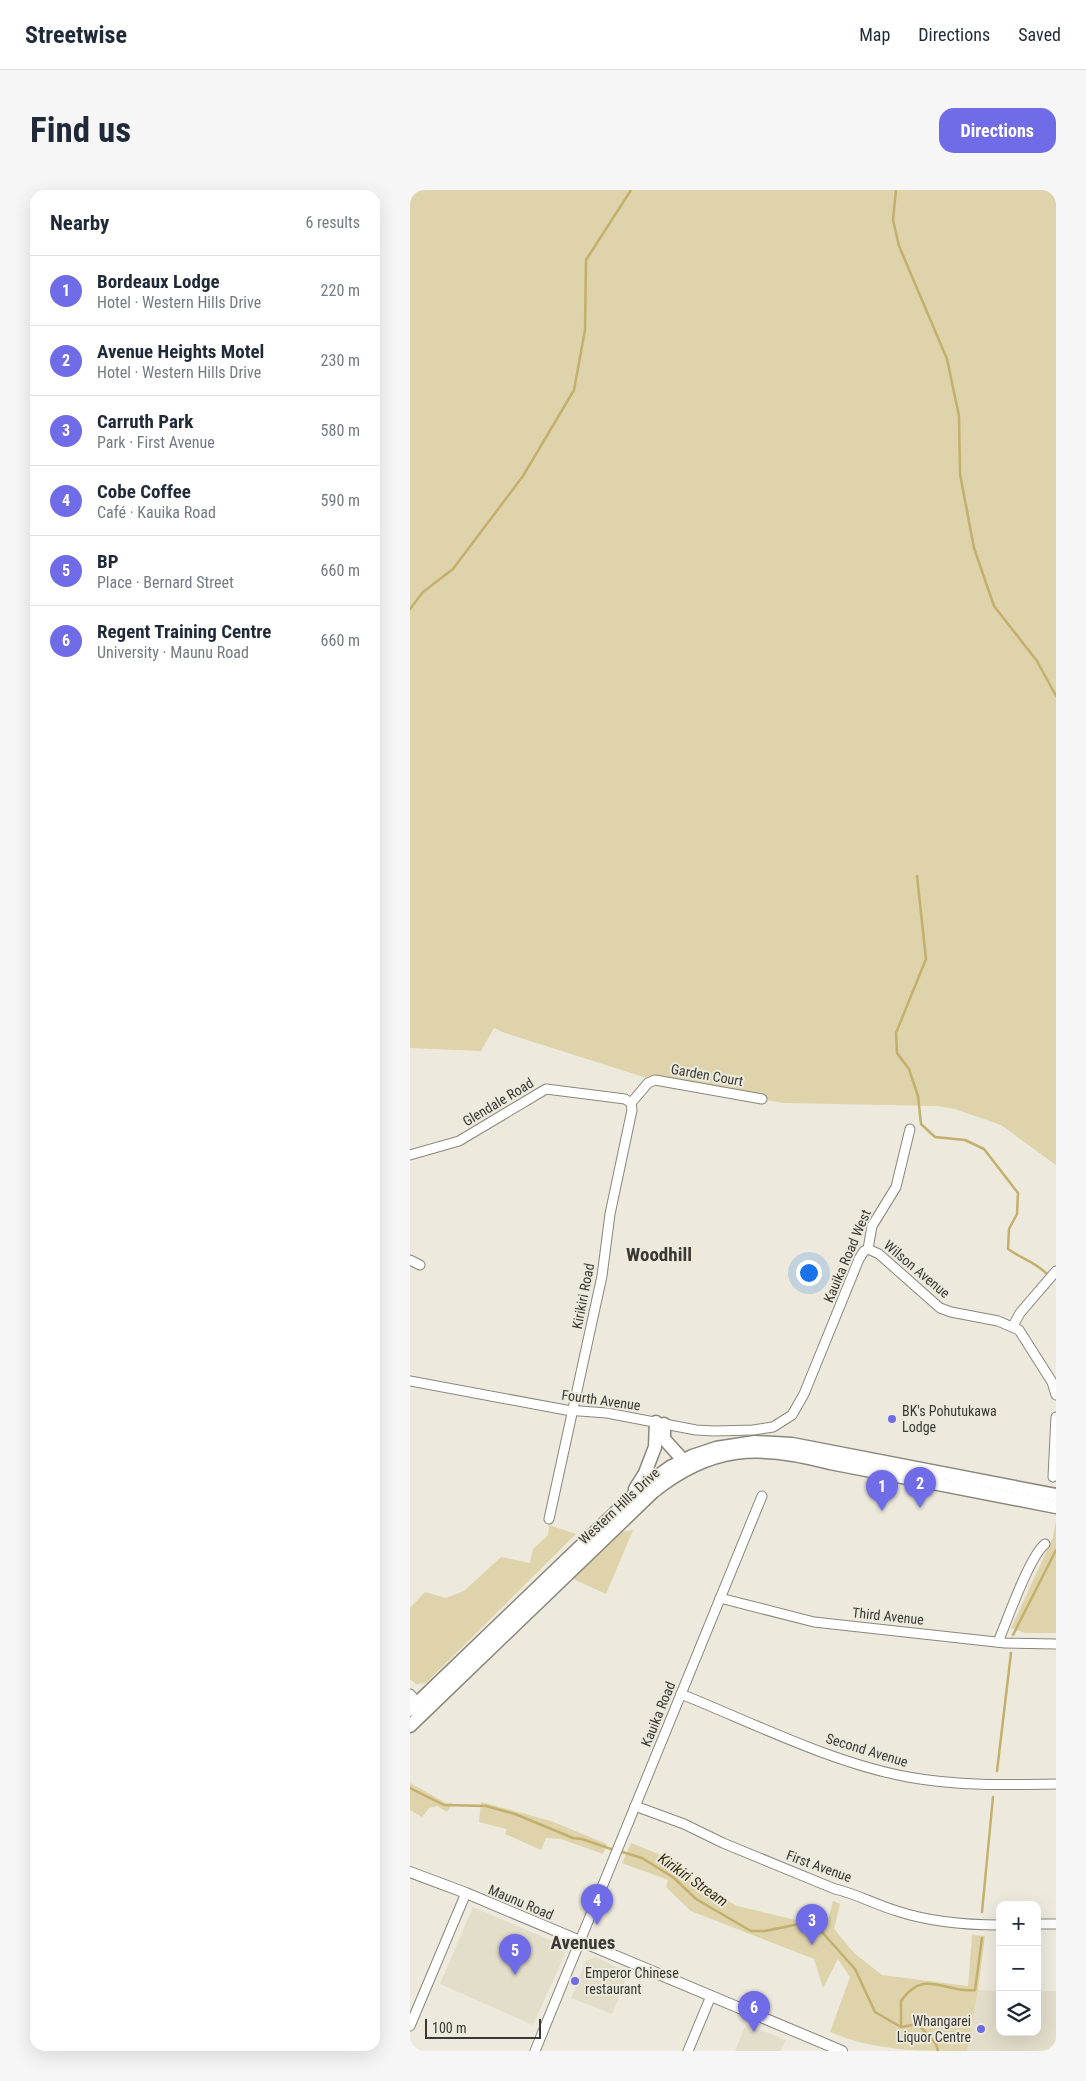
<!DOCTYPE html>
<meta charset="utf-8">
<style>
:root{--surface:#fff;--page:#f6f6f7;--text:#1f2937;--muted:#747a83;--line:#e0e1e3;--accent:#706ce7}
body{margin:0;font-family:"Roboto Condensed",sans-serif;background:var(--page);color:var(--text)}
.controls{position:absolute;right:15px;bottom:15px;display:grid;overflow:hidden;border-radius:10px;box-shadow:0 5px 20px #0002}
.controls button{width:45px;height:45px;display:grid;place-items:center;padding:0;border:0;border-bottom:1px solid var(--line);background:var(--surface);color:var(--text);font:25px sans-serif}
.scale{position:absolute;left:15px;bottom:12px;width:116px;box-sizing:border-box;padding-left:5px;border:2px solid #393833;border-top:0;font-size:14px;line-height:18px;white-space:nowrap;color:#393833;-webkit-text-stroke:4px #edeadd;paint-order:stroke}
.you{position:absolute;left:398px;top:1082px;width:18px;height:18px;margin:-12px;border:4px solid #fff;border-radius:50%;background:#1a73e8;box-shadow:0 0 0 8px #1a73e833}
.badge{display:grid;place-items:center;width:32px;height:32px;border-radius:50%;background:var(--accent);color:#fff;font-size:16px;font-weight:700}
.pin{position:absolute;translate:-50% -41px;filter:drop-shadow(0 1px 2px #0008)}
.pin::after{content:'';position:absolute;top:26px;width:18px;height:15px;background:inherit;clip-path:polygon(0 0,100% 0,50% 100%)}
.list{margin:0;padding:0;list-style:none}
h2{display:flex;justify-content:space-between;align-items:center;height:65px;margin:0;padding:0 20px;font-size:21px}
h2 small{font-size:16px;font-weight:400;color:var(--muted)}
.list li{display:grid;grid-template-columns:32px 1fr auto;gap:15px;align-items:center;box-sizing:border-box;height:70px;padding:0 20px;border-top:1px solid var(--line)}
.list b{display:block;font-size:19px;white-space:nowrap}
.list p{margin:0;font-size:16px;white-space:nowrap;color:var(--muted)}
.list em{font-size:16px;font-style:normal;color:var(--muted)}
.icon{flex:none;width:28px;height:28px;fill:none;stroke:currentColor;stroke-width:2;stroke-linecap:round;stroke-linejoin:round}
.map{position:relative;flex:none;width:646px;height:1861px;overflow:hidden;border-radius:15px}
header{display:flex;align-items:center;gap:30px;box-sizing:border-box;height:70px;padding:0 25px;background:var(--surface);border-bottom:1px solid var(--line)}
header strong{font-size:24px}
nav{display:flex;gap:28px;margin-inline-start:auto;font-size:18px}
.intro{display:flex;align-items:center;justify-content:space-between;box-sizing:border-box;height:120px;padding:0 30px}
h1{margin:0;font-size:35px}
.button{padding:12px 22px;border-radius:15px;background:var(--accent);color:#fff;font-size:18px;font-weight:700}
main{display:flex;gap:30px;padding:0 30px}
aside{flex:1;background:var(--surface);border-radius:15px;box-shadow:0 5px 20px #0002}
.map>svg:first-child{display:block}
.built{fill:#e3deca}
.green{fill:#ded3ab}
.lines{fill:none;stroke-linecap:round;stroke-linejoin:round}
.stream{stroke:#c3b06d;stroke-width:2.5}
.minor-casing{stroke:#89867b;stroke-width:11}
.major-casing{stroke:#89867b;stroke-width:12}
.highway-casing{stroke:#89867b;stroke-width:15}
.minor{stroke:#fff;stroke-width:9}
.major{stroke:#fff;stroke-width:10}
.highway{stroke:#fff;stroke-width:12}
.poi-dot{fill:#706ce7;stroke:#edeadd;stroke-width:2}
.labels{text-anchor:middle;stroke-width:4;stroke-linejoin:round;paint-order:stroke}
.street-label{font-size:14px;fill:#393833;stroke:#edeadd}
.poi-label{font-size:14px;fill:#393833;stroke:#edeadd;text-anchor:start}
.water-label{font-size:15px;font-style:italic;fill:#362e0f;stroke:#edeadd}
.district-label{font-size:19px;font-weight:bold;fill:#393833;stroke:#edeadd}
</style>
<header>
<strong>Streetwise</strong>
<nav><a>Map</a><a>Directions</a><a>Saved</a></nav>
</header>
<div class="intro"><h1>Find us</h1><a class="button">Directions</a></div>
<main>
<aside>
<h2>Nearby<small>6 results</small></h2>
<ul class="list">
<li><span class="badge">1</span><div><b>Bordeaux Lodge</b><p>Hotel · Western Hills Drive</p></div><em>220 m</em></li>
<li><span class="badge">2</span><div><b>Avenue Heights Motel</b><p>Hotel · Western Hills Drive</p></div><em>230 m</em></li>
<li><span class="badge">3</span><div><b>Carruth Park</b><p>Park · First Avenue</p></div><em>580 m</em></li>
<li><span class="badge">4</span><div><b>Cobe Coffee</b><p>Café · Kauika Road</p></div><em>590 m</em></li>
<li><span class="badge">5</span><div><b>BP</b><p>Place · Bernard Street</p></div><em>660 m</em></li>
<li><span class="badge">6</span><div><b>Regent Training Centre</b><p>University · Maunu Road</p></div><em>660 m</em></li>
</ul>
</aside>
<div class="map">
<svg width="646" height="1861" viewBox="0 0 646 1861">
<rect width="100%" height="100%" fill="#edeadd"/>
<g class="built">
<path d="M63,1717L152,1755L155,1764L123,1835L30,1794Z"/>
<path d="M186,1767L218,1783L202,1824L161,1808L176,1771Z"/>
<path d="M568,1800L590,1801V1842H627V1801H646V1861H557Z"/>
<path d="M336,1834L376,1850L370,1861H325Z"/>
</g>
<g class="green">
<path d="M0,0H646V975L591,935L545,919L527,916L373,913L240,889L95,843L84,838L71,861L0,858Z"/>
<path d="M646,1330V1443H615L601,1438L643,1347Z"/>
<path d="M139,1335L166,1344L16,1493L6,1494L0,1489V1418L15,1402L36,1408L54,1401L91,1367L120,1373L123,1359L138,1345Z"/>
<path d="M223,1340L196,1404L163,1389L211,1342Z"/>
<path d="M0,1593L36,1613H43L37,1622L27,1616L19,1618L12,1627L0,1620Z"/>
<path d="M71,1612L141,1631L197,1654L193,1664L151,1649L136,1648L131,1660L95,1644L97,1639L69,1632Z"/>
<path d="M221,1653L273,1674L271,1683L327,1716L416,1737L423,1711L430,1714L424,1739L444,1763L472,1785L558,1796L562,1745L575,1746L568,1800L557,1861C509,1861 464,1861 420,1842L440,1787L428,1769L413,1798L404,1769L281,1721L256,1697L258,1690L212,1673Z"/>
</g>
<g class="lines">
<g class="stream">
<path d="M486,0L483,30L489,56L537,169L549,226L550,284L564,358L584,416L627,471L646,506"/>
<path d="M0,419L13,402L43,379L113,286L164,200L175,140L176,70L221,0"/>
<path d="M507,686L516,769L486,843L487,863L499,879L508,906L511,934L525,947L555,950L574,959L608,1003L607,1024L599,1039L598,1059C612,1069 623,1071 636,1083"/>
<path d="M603,1445L646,1360"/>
<path d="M587,1581L601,1463"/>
<path d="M0,1598L34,1615L76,1616L105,1624L163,1648L172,1649L204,1660"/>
<path d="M209,1661L232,1668L264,1688L286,1709L341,1741H355L394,1733L403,1735L412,1742L445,1779L465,1822L491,1837L508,1834L526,1854L528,1861"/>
<path d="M572,1722L583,1607"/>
<path d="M491,1836V1811C514,1777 536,1804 565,1800L572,1748"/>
</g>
<defs>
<g id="minor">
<path d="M0,965L49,951L136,899L215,909L221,913"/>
<path d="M458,1059L469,1064L530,1118L541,1122L588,1131L609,1140L642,1192L646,1205"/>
<path d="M0,1070L10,1075"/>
<path d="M603,1136L610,1123L646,1081"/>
<path d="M0,1191L156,1220L197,1223L286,1240L305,1241L343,1240L363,1237L382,1225L394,1204L449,1069L454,1061L458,1059L462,1036L486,997L500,939"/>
<path d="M643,1287L646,1227"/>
<path d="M139,1329L192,1086L200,1024L222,920L221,913L238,893L245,890L352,909"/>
<path d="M310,1408L404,1432L595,1453L646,1454"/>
<path d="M588,1452C597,1431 619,1367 635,1354"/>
<path d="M0,1504L12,1517"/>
<path d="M271,1504C343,1533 422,1573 498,1587C547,1596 597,1595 646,1594"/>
<path d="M225,1616L274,1634L313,1653L425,1699C447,1704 466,1715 487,1721C520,1732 555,1735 590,1735"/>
<path d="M627,1734H646"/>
<path d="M0,1836L56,1703"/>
<path d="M125,1861L352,1306"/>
<path d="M278,1861L301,1806"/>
</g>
<path id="major" d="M0,1682L56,1703L432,1861"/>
<g id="highway">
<path d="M254,1234V1249L273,1270"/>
<path d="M225,1299L235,1283L245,1257L246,1232"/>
<path d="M0,1520L231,1298L260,1277L282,1266L306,1258L345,1252L382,1254L646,1305"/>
<path d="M0,1536L243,1302C301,1255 349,1254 420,1273L646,1317"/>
</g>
</defs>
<use href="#minor" class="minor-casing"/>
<use href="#major" class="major-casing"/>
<use href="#highway" class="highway-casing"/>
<use href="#minor" class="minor"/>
<use href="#major" class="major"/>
<use href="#highway" class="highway"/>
</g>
<g class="poi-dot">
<circle cx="482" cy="1229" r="5"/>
<circle cx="165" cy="1791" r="5"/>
<circle cx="571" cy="1839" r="5"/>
</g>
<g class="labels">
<g class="street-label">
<text transform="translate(297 885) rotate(10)" y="5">Garden Court</text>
<text transform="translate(88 912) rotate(-31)" y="5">Glendale Road</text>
<text transform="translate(437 1066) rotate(-67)" y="5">Kauika Road West</text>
<text transform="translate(507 1079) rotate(40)" y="5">Wilson Avenue</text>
<text transform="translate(173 1106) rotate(-79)" y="5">Kirikiri Road</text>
<text transform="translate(191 1210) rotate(8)" y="5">Fourth Avenue</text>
<text transform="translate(209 1316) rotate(-43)" y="5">Western Hills Drive</text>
<text transform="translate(478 1426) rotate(6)" y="5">Third Avenue</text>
<text transform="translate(248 1524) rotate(-68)" y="5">Kauika Road</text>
<text transform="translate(457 1560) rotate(17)" y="5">Second Avenue</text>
<text transform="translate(409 1676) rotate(20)" y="5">First Avenue</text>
<text transform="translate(111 1712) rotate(23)" y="5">Maunu Road</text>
</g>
<g class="poi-label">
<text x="492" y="1226">BK's Pohutukawa<tspan x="492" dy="16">Lodge</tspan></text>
<text x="175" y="1788">Emperor Chinese<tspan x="175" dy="16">restaurant</tspan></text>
<text x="561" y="1836" text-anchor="end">Whangarei<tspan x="561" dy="16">Liquor Centre</tspan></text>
</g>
<g class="water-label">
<text transform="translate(283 1690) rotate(35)" y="5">Kirikiri Stream</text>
</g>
<g class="district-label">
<text x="249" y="1071">Woodhill</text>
<text x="173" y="1759">Avenues</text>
</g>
</g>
</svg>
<div class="controls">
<button>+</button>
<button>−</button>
<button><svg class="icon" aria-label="layers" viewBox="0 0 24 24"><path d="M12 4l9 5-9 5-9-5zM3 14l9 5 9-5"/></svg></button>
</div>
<div class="scale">100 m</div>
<div class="you"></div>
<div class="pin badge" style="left:472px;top:1321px">1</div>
<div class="pin badge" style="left:510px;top:1318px">2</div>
<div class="pin badge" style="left:402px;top:1755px">3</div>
<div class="pin badge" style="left:187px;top:1735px">4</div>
<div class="pin badge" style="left:105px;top:1785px">5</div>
<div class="pin badge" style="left:344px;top:1842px">6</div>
</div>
</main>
